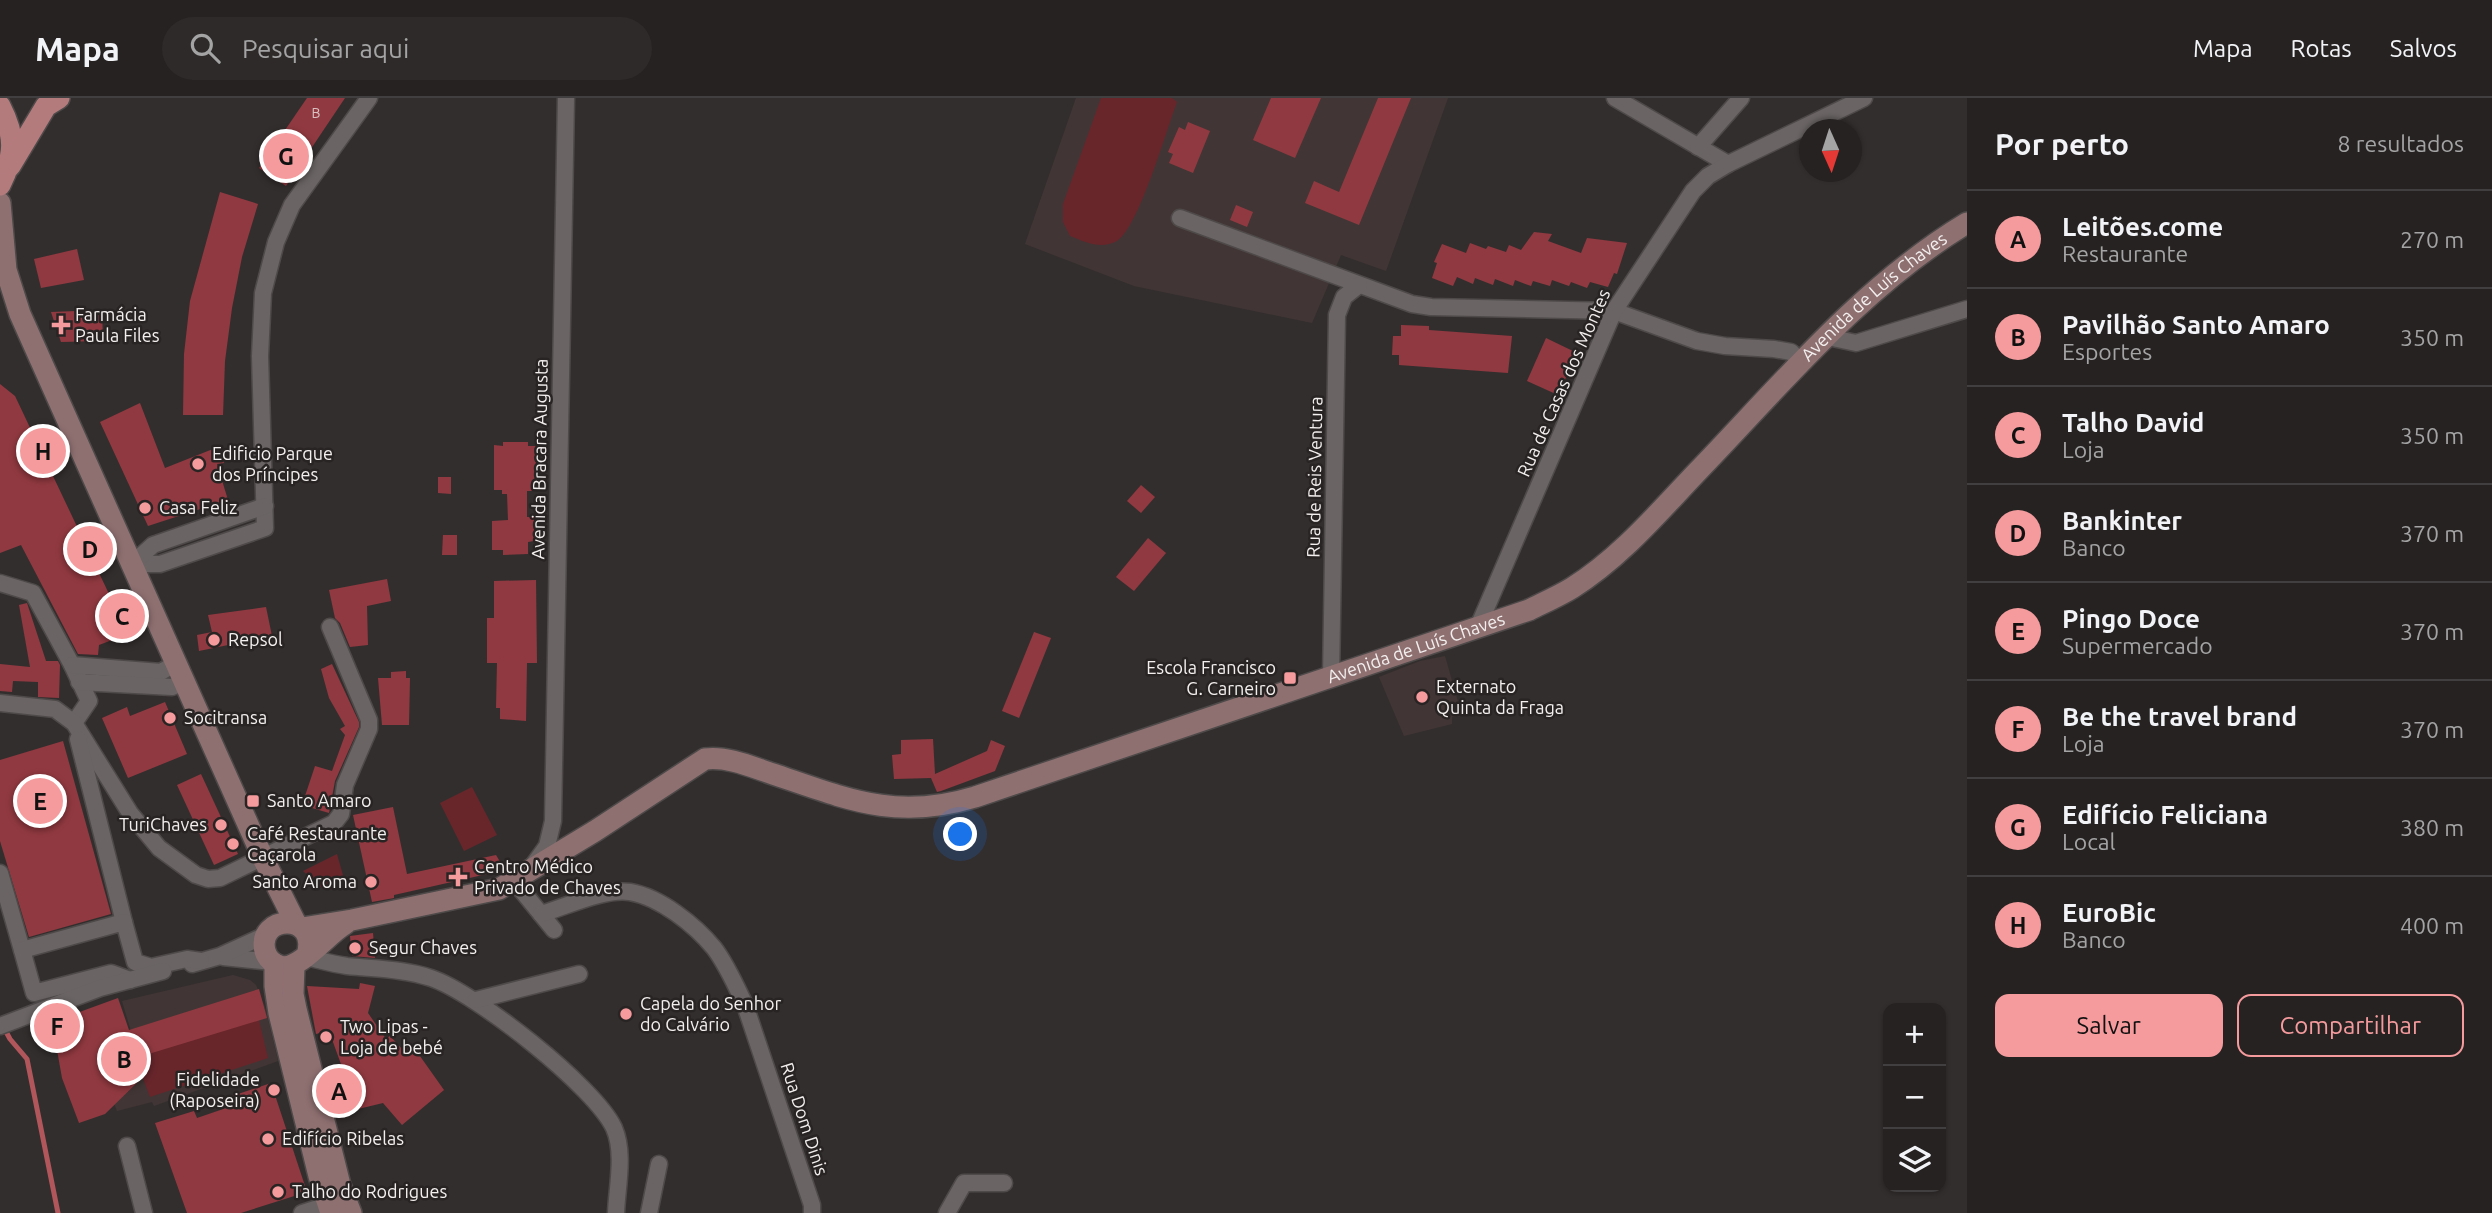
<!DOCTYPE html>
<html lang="pt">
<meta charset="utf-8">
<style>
:root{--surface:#262222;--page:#2e2a2a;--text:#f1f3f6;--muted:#a4a4a5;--line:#423f40;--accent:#f59b9d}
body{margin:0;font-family:Ubuntu,sans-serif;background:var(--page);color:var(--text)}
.controls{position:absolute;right:21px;bottom:21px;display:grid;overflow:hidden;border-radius:14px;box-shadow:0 2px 5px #0004}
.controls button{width:63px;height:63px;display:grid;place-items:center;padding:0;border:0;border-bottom:2px solid var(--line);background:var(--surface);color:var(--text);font:35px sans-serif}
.compass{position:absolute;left:1799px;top:21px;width:63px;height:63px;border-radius:50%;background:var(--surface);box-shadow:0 2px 5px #0004;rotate:177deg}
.you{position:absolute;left:961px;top:737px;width:24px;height:24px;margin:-18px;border:5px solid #fff;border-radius:50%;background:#1a73e8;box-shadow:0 0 0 10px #1a73e833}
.badge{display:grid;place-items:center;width:46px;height:46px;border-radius:50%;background:var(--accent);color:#111;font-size:23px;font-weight:700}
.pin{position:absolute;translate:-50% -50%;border:4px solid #fff;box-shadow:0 2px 7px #0006}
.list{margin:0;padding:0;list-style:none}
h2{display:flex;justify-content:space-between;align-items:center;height:91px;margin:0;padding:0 28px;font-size:30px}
h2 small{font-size:23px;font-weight:400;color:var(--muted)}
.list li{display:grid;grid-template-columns:46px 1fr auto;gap:21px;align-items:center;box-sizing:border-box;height:98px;padding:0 28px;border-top:2px solid var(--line)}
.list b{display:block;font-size:26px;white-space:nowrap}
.list p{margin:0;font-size:23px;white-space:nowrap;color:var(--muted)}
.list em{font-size:23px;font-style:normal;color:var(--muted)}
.actions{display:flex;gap:14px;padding:21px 28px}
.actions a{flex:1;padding:16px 0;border:2px solid var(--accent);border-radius:14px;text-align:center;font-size:24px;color:var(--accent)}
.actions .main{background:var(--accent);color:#111}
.icon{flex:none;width:38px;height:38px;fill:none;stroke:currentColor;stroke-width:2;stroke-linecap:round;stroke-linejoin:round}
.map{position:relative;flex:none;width:1967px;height:1115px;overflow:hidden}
header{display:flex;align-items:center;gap:42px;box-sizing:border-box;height:98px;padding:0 35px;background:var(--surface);border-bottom:2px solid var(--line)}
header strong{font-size:33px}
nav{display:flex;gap:38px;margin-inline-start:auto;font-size:24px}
.search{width:490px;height:63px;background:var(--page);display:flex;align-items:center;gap:18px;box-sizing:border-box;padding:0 24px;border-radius:38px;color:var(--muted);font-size:26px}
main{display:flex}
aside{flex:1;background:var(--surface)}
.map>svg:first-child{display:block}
.built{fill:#413635}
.green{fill:#68262b}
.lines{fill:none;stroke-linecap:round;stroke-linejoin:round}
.stream{stroke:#b1565b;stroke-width:5}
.building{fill:#913940}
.minor-casing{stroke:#4f4a4a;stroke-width:19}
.secondary-casing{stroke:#4f4a4a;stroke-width:24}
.primary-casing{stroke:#4f4a4a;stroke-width:24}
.minor{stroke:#6a6464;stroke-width:16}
.secondary{stroke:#8f7071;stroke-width:21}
.primary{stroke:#b47b7d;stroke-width:21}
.poi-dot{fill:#f59b9d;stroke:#292424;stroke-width:2.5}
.labels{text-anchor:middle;stroke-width:5;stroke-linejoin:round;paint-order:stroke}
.number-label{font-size:14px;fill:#dac2c2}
.street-label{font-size:18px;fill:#f2efee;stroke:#292424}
.poi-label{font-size:18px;fill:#f2efee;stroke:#292424;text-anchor:start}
</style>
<header>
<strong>Mapa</strong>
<div class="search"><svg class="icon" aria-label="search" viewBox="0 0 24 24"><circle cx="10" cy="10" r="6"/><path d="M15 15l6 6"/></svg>Pesquisar aqui</div>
<nav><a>Mapa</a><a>Rotas</a><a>Salvos</a></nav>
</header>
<main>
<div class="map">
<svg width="1967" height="1115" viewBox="0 0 1967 1115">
<rect width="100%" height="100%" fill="#332e2e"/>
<g class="built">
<path d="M1076,0H1448L1386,173L1341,157L1312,225L1134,188L1025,146Z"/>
<path d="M1445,558L1462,618L1452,619V626L1404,638L1379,579L1420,563Z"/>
<path d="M233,877L250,882L256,887L265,909L278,963L154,1008L152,1004L117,1013L114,1005L131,933L122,903Z"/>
</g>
<g class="green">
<path d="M1101,0H1172L1177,4C1166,33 1139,129 1117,143C1101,152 1085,144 1070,138L1063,124V106Z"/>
<path d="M472,689L497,737L464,753L440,705Z"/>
<path d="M337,756L344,781L323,791L303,773Z"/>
<path d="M259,922L268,960L150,999L130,947Z"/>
</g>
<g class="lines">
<path class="stream" d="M4,930L10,941L27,961L58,1115"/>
</g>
<g class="building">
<path d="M307,0H345L286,88L259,70Z"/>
<path d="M1271,0H1321L1295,60L1253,42Z"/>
<path d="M1378,0H1411L1359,127L1305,105L1314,83L1339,94Z"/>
<path d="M1188,24L1210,33L1193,75L1169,65L1173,56L1168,54L1179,29L1185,32Z"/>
<path d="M220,94L258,106L242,159L232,210L225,263L223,317H183L184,256L190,203Z"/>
<path d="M1236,107L1253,114L1247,129L1230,122Z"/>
<path d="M1534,134L1552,136L1548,143L1581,155L1587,140L1627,145L1617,176L1614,175L1608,189L1590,184L1587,190L1571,184L1569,188L1552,182L1550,188L1533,183L1531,188L1515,182L1513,188L1495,181L1493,187L1475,180L1473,186L1457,179L1453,188L1432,180L1437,165L1434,164L1442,146L1466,155L1470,145L1486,151L1488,148L1506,154L1509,147L1521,152Z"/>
<path d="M77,151L84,182L41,190L34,161Z"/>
<path d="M102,212L103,243L61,244L51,214Z"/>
<path d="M1401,227L1429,228V232L1512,238L1508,275L1399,267V257H1392L1393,238H1401Z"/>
<path d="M1546,240L1577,255L1558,297L1527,283Z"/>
<path d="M0,286L15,298L128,536L99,547L98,557L78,556L21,447L0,455Z"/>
<path d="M140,305L165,370L218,349L224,365L217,366L228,402L148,428L100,324Z"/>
<path d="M503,344H528V348H537L536,393H527V419H534V443L528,444V456L503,457V452H492V423L508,422L507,396H502V392H494V347L503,348Z"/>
<path d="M438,379H451V396L438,395Z"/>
<path d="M1141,387L1155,399L1141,415L1127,403Z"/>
<path d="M443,437H457V457H442Z"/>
<path d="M1148,440L1166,455L1134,493L1116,479Z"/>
<path d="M387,481L391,503L367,508L368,547L350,549L340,525L335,520L329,492Z"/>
<path d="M536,482L537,565H527L526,623L500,621V610H496L497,565H487V520H494V483Z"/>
<path d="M27,505L46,563H58L60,567L59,600L38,599V584L13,583L12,594L0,593V566L30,569L19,507Z"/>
<path d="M266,509L272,538L199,553L197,537L212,534L208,517Z"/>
<path d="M1034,534L1051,540L1019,620L1002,613Z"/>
<path d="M332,566L359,624V629L335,683L329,715L302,707L315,668L332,673L345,637L340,631L345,628L329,600L321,571Z"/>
<path d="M406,573V580H410L409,627H382L378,580H391V574Z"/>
<path d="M165,604L187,656L128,680L102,620L127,609L130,618Z"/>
<path d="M933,641L935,676L987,653L991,642L1005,648L995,673L941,693L937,694L931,680L894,681L892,657L901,656V642Z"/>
<path d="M63,643L111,816L29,839L0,743V662Z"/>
<path d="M201,676L238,756L214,767L177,687Z"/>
<path d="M393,709L407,776L496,757L505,772L394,797V800L372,804L353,717Z"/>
<path d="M373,835L375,860L352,858L350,838Z"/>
<path d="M360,885L375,888L368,915L386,941L390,938L402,951L410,944L444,992L402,1027L383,1005L354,1012L346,980L329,933L316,936L307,888L359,891Z"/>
<path d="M259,891L267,920L142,958L147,975L105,1016L79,1025L62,980L52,924L118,900L129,932Z"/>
<path d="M271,985L307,1094L241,1115H187L155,1025L194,1013L197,1020L235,1007L232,998Z"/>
</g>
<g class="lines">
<defs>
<g id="minor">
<path d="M1615,0L1728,66"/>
<path d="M1698,49L1741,0"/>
<path d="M1180,120L1412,206L1431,209L1614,213L1697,243L1725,248L1774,251L1791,254L1802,265"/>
<path d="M1828,239L1856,245L1967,211"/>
<path d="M132,466H160L265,430L260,258L263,195L276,144L292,107L369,0"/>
<path d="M132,466L153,447L265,408"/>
<path d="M0,485L33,495L72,567L89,603L74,625"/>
<path d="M1478,529L1614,213L1693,93L1708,78L1728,66L1864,0"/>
<path d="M72,567L161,574L176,565"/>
<path d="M1331,580L1337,217L1344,199L1359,187"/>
<path d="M79,584L172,589L185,584"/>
<path d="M0,605L55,611L74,625L130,715L159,750L196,777L208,781L220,780L334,725L341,716L345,687L369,631V622L330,529"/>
<path d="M78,641L124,824"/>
<path d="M534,766L547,748L553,723L566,0"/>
<path d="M0,775L22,852"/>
<path d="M514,783L554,832"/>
<path d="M541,816C565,809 605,790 630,794C660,799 695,827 714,850C727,867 736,888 745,907L812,1107V1115"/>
<path d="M223,859L272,864"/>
<path d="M306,859C319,862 333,866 347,868C376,871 404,871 431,880C476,895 595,989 614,1030C625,1055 617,1089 616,1115"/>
<path d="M192,866L220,858L266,837"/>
<path d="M130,882L111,875L34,895L22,852L124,824L135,864L151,869L187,861L201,863"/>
<path d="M476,902L579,876"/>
<path d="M0,928L100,890L163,873"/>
<path d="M127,1048L144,1115"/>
<path d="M302,1115L327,1107"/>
<path d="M649,1115L659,1066"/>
<path d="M947,1115L964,1085H1004"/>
</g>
<g id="secondary">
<path d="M0,105L6,172L20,216L263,760L296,826"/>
<path id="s1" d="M302,830L352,822L499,791L595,733L705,661C728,658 752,669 773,676C847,701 896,723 975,699L1529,512C1543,505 1559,498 1572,490C1620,460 1658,415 1697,374C1781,287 1862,188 1967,125"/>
<path d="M307,857C320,814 256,816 265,853C267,860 273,866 280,868C299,874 327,836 345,826"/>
<path d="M275,866V888L279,915L319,1078L331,1115"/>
<path d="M294,868L293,896L296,911L340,1087L351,1115"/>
</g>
<g id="primary">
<path d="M0,8C16,39 15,57 0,87"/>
<path d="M10,68L46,8L59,0"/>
</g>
</defs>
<use href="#minor" class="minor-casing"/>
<use href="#secondary" class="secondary-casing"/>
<use href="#primary" class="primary-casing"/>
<use href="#minor" class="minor"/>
<use href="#secondary" class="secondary"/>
<use href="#primary" class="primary"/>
</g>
<g class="poi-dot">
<path d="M57.5 216.5h7v7h7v7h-7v7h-7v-7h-7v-7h7z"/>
<circle cx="198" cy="366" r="7"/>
<circle cx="145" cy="410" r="7"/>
<circle cx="214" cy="542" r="7"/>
<rect x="1283" y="573" width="14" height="14" rx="3.5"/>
<circle cx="1422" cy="599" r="7"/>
<circle cx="170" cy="620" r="7"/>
<rect x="246" y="696" width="14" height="14" rx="3.5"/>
<circle cx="221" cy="727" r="7"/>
<circle cx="233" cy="746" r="7"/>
<path d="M454.5 768.5h7v7h7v7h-7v7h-7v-7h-7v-7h7z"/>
<circle cx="371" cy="784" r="7"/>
<circle cx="355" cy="850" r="7"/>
<circle cx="626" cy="916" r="7"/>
<circle cx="326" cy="939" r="7"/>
<circle cx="274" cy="992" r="7"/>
<circle cx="268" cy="1041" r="7"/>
<circle cx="278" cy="1094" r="7"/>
</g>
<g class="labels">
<g class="number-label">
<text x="316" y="20">B</text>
</g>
<g class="street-label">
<text dy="6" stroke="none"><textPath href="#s1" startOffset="1776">Avenida de Luís Chaves</textPath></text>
<text transform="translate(1564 285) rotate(-66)" y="6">Rua de Casas dos Montes</text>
<text transform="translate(540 361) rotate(-89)" y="6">Avenida Bracara Augusta</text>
<text transform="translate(1315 379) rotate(-89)" y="6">Rua de Reis Ventura</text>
<text dy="6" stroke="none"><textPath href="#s1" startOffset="1188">Avenida de Luís Chaves</textPath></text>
<text transform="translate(804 1021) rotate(72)" y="6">Rua Dom Dinis</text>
</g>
<g class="poi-label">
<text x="75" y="223">Farmácia<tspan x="75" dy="21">Paula Files</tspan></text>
<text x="212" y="362">Edificio Parque<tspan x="212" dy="21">dos Príncipes</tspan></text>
<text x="159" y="416">Casa Feliz</text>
<text x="228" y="548">Repsol</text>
<text x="1276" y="576" text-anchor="end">Escola Francisco<tspan x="1276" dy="21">G. Carneiro</tspan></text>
<text x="1436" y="595">Externato<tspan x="1436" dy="21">Quinta da Fraga</tspan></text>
<text x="184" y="626">Socitransa</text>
<text x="267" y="709">Santo Amaro</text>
<text x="207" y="733" text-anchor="end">TuriChaves</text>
<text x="247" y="742">Café Restaurante<tspan x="247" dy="21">Caçarola</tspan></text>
<text x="474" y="775">Centro Médico<tspan x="474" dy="21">Privado de Chaves</tspan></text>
<text x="357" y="790" text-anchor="end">Santo Aroma</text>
<text x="369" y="856">Segur Chaves</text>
<text x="640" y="912">Capela do Senhor<tspan x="640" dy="21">do Calvário</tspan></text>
<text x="340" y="935">Two Lipas -<tspan x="340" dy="21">Loja de bebé</tspan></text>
<text x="260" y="988" text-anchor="end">Fidelidade<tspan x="260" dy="21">(Raposeira)</tspan></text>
<text x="282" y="1047">Edifício Ribelas</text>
<text x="292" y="1100">Talho do Rodrigues</text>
</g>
</g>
</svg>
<div class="controls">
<button>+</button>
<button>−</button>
<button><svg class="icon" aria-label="layers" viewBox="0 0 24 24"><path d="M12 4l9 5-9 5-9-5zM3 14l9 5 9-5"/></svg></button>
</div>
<svg class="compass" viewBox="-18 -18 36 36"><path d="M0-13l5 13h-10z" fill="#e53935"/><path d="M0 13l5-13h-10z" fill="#a4a4a5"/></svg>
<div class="you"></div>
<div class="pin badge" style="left:339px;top:993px">A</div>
<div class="pin badge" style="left:124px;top:961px">B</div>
<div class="pin badge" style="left:122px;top:518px">C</div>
<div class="pin badge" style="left:90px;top:451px">D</div>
<div class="pin badge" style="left:40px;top:703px">E</div>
<div class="pin badge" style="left:57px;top:928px">F</div>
<div class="pin badge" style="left:286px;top:58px">G</div>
<div class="pin badge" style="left:43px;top:353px">H</div>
</div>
<aside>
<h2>Por perto<small>8 resultados</small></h2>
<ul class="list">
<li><span class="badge">A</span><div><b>Leitões.come</b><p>Restaurante</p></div><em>270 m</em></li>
<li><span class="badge">B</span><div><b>Pavilhão Santo Amaro</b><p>Esportes</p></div><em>350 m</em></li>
<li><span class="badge">C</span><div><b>Talho David</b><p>Loja</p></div><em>350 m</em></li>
<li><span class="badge">D</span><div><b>Bankinter</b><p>Banco</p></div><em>370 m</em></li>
<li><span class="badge">E</span><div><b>Pingo Doce</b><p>Supermercado</p></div><em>370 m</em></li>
<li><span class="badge">F</span><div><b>Be the travel brand</b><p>Loja</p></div><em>370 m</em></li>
<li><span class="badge">G</span><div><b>Edifício Feliciana</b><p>Local</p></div><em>380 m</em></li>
<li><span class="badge">H</span><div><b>EuroBic</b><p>Banco</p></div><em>400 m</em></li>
</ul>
<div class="actions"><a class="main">Salvar</a><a>Compartilhar</a></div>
</aside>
</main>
